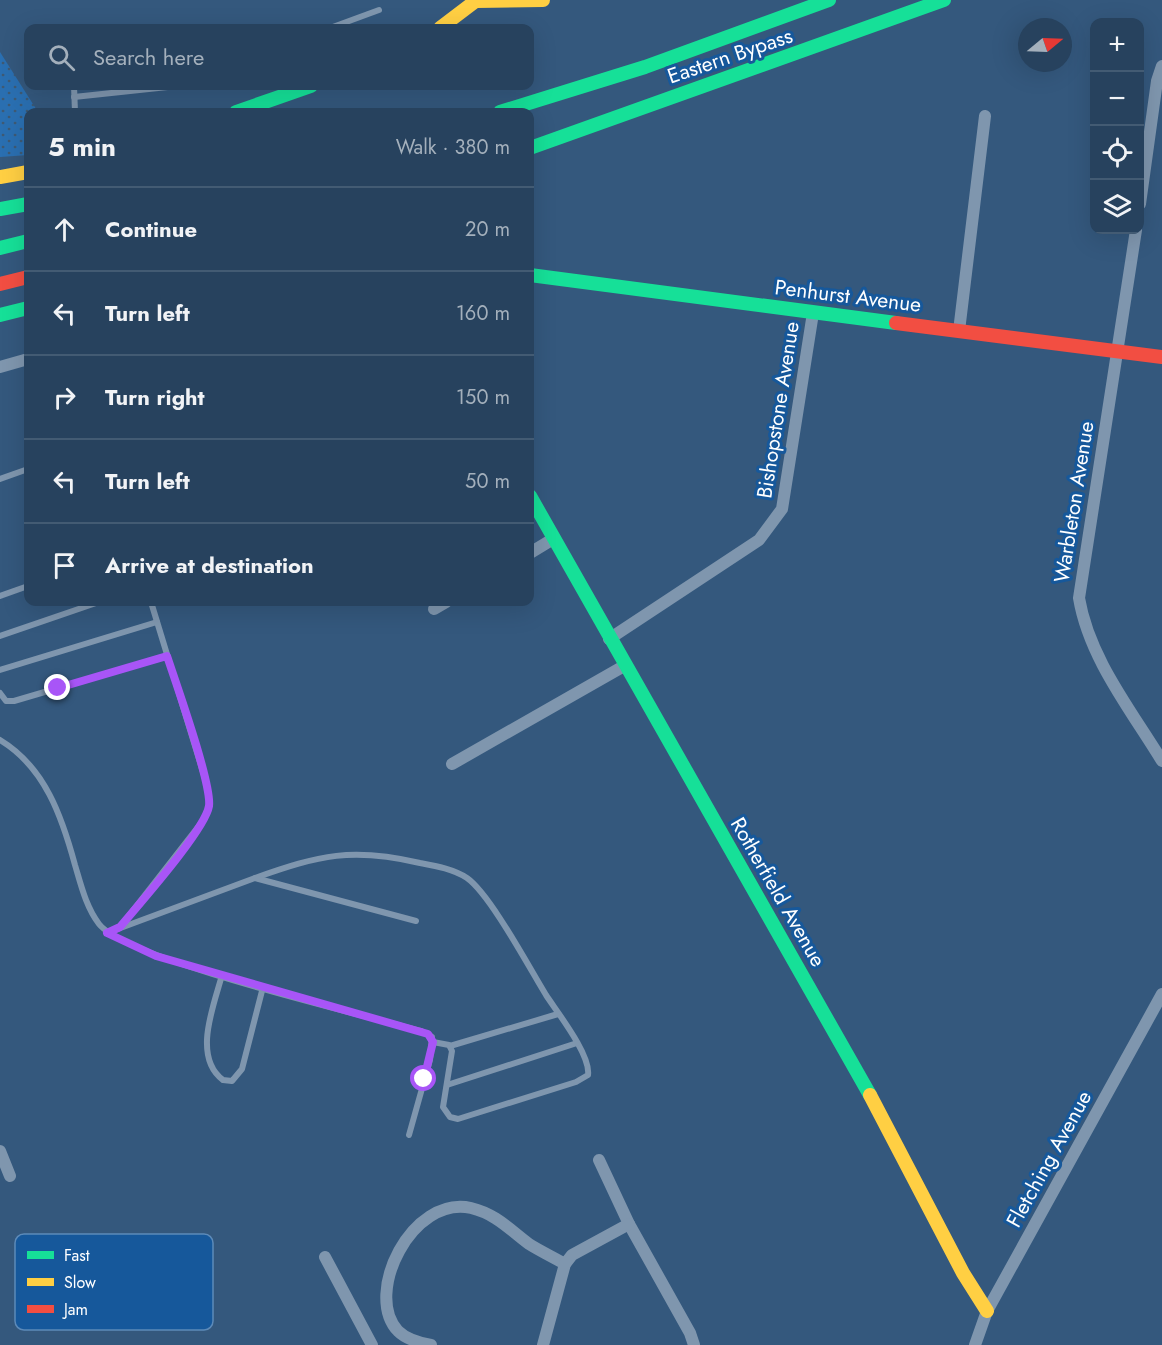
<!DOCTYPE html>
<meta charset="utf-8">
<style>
:root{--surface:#27425e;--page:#2f4964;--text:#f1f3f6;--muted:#a4b0bc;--line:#435b73}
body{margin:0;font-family:Jost,sans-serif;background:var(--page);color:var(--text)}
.controls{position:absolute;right:18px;top:18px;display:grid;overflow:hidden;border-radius:12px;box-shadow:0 6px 24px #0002}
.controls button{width:54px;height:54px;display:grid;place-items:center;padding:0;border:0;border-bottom:2px solid var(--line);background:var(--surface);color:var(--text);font:30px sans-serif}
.compass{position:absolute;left:1018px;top:18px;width:54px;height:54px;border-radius:50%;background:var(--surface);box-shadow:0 6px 24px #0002;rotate:71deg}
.stop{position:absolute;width:18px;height:18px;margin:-14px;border:4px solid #a855f7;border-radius:50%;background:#fff}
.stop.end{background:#a855f7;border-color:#fff;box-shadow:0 2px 6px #0008}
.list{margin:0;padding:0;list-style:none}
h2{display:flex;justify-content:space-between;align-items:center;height:78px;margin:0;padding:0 24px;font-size:26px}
h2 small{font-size:20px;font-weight:400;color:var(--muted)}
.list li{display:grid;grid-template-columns:39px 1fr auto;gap:18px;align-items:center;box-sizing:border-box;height:84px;padding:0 24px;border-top:2px solid var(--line)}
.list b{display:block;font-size:22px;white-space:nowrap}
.list em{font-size:20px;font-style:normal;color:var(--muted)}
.icon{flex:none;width:33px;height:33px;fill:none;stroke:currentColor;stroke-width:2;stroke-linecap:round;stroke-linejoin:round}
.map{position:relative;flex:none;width:1162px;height:1345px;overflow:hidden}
.search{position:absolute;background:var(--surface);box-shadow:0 6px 24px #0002;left:24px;top:24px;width:510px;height:66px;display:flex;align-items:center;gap:15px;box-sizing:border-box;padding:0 21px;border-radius:12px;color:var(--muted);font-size:22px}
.panel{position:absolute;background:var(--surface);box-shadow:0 6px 24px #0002;left:24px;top:108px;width:510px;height:498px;border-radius:12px}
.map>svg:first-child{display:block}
.park{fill:url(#park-dots)}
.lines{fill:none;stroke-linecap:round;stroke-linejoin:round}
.lane{stroke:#7f96ae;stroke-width:6}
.street{stroke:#7f96ae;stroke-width:12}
.fast{stroke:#16e098;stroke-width:14}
.slow{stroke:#ffcf43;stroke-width:14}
.jam{stroke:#f24e42;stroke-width:14}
.route{stroke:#a855f7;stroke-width:8}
.labels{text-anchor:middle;stroke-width:6;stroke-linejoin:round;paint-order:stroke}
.street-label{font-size:21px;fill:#fff;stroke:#16589b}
.key{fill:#16589b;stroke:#5c8ab9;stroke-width:1.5}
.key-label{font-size:16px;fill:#fff}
</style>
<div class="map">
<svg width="1162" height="1345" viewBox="0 0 1162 1345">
<defs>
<pattern id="park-dots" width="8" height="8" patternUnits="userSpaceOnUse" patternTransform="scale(1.5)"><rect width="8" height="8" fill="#2a6fb1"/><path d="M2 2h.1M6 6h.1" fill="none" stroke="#3e5a74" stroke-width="1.8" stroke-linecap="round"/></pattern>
</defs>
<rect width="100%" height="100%" fill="#34587d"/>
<path class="park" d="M0,52L38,112H28V155L0,157Z"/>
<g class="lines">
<g class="lane">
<path d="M330,28L379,10"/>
<path d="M74,86L75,112"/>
<path d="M74,97L177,86"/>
<path d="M0,479L28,469"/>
<path d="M0,596L28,586"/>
<path d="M0,636L99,602"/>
<path d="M0,670L157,622"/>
<path d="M0,693L6,701H14L167,656"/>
<path d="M0,740C45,767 62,817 75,865C81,885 86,907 99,924C127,960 364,1015 421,1031L432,1037L430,1060L409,1135"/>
<path d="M255,878C320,855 352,847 420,863C436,866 453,869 467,878C490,894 530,969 546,995C557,1012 591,1055 588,1075L576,1082L458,1119L450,1117L443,1107L452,1051L449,1045L433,1042"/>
<path d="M120,927L205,818L210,804L206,782L151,602"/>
<path d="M107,933L255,878L416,921"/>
<path d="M222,975C214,1005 192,1057 223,1080L232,1081L242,1069L263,987"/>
<path d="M450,1046L558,1014"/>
<path d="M447,1085L577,1043"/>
</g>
<g class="street">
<path d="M1140,204L1157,81L1162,66"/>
<path d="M1136,230L1079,598C1089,658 1131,710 1162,761"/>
<path d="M959,331L985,116"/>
<path d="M0,367L28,359"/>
<path d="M530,553L553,539"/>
<path d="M434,609L446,602"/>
<path d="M609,639L759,540L782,509L813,313"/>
<path d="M452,764L624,666"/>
<path d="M0,1151L10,1176"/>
<path d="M599,1160L629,1224L690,1333L694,1345"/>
<path d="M325,1257L372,1345"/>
<path d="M431,1345C420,1343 406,1339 398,1331C363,1294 412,1195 471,1208C496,1214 509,1229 529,1244C540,1251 553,1257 565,1264"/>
<path d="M543,1345L565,1264L572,1255L629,1224"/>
<path d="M975,1345L987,1311L1162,994"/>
</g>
<g class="fast">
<path d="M236,112L311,86"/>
<path d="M500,112L645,67L829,0"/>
<path d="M530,148L944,0"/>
<path d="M0,209L28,204"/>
<path d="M0,248L28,241"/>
<path d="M530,275L896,323"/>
<path d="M0,315L28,308"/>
<path d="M530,496L870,1095"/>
</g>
<g class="slow">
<path d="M476,1L543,0"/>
<path d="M440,28L477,0"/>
<path d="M0,177L28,172"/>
<path d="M870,1095L963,1273L987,1311"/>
</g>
<g class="jam">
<path d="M0,284L28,277"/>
<path d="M896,323L1162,357"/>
</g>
</g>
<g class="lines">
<path class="route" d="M58,688L167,656C176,683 212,784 209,806C205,830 139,904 120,927L107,933L156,956L428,1034L433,1042L424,1079"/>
</g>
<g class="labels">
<g class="street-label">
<text transform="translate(730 56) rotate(-19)" y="7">Eastern Bypass</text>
<text transform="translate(848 296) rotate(7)" y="7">Penhurst Avenue</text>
<text transform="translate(778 410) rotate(-81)" y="7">Bishopstone Avenue</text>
<text transform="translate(1074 502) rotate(-81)" y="7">Warbleton Avenue</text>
<text transform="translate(778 892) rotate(60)" y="7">Rotherfield Avenue</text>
<text transform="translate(1049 1159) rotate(-61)" y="7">Fletching Avenue</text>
</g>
</g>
<rect x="15" y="1234" width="198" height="96" rx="9" class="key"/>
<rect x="27" y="1251" width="27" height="8" fill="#16e098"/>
<rect x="27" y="1278" width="27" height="8" fill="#ffcf43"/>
<rect x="27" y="1305" width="27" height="8" fill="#f24e42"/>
<g class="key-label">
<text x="64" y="1261">Fast</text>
<text x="64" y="1288">Slow</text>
<text x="64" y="1315">Jam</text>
</g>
</svg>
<div class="controls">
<button>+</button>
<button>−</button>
<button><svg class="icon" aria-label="locate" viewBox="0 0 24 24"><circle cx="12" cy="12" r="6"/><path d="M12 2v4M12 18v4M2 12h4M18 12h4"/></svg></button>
<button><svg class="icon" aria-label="layers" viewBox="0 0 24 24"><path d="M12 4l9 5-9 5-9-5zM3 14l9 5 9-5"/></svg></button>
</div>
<svg class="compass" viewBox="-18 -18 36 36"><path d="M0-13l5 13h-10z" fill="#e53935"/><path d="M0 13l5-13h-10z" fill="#a4b0bc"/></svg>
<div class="stop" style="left:424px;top:1079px"></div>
<div class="stop end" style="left:58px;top:688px"></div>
<div class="search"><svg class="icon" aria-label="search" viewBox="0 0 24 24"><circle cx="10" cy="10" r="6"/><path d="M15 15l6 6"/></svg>Search here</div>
<section class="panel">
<h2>5 min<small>Walk · 380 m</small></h2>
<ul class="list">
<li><svg class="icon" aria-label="ahead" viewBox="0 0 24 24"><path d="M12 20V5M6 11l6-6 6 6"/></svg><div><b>Continue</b></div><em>20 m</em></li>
<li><svg class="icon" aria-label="left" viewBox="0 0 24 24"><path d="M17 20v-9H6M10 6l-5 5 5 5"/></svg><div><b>Turn left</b></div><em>160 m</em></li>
<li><svg class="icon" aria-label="right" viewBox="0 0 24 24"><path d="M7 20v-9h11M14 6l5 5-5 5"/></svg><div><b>Turn right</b></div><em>150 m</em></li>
<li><svg class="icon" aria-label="left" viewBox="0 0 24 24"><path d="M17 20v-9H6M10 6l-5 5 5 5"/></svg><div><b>Turn left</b></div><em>50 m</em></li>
<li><svg class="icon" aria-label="arrive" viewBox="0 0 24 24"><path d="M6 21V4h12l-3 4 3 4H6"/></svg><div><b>Arrive at destination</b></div></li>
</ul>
</section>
</div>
